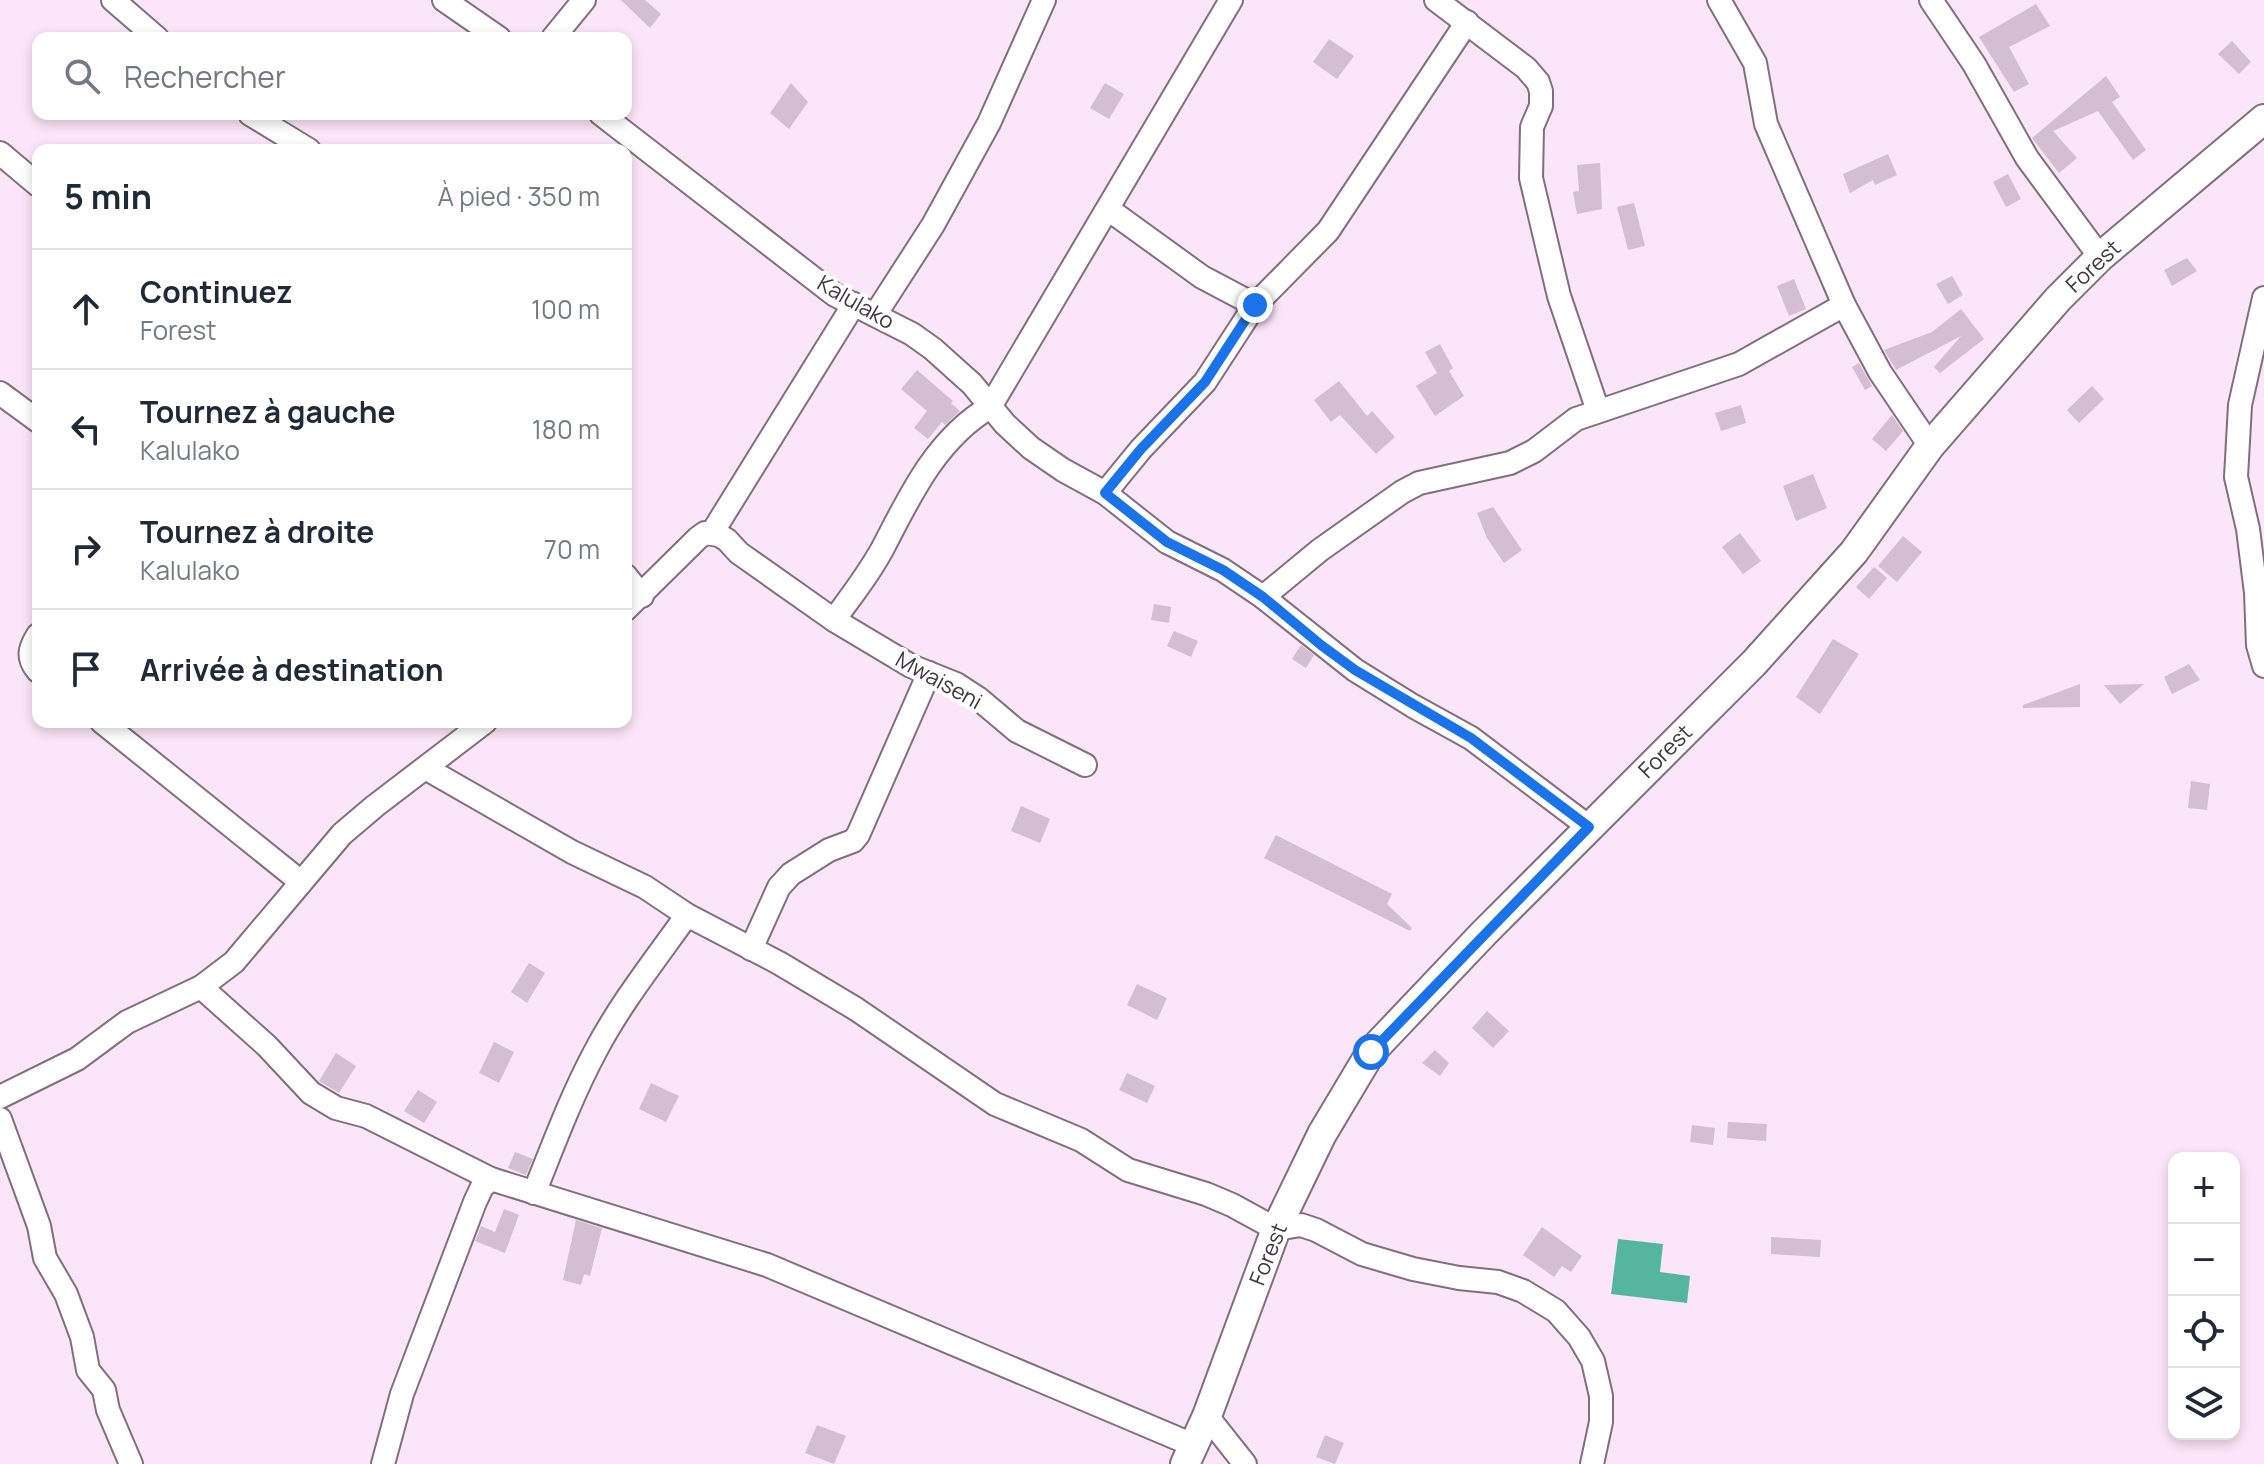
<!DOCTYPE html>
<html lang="fr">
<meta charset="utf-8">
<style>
:root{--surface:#fff;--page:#f2f2f3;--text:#1f2937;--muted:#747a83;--line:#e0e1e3}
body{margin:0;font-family:Manrope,sans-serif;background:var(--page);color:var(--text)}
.controls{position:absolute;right:24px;bottom:24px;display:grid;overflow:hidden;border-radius:16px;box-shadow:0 4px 12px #0003}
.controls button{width:72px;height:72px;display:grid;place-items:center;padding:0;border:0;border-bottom:2px solid var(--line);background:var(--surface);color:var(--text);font:40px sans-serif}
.stop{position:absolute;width:24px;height:24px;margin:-18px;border:6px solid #1a73e8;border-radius:50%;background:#fff}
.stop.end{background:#1a73e8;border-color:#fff;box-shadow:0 2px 8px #0008}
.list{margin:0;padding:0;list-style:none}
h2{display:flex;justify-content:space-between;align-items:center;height:104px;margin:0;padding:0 32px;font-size:34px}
h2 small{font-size:26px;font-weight:400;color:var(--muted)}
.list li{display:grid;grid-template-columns:52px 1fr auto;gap:24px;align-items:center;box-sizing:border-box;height:120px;padding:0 32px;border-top:2px solid var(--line)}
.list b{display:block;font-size:30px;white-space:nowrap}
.list p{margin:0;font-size:26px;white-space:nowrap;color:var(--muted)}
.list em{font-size:26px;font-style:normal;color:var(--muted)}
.icon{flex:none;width:44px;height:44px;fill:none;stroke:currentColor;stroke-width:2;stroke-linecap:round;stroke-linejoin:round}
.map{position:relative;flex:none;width:2264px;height:1464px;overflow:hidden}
.search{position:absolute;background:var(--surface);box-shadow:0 4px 12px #0003;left:32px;top:32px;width:600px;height:88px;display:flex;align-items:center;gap:20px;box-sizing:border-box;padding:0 28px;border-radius:16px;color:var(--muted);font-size:30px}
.panel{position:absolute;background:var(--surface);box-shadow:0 4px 12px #0003;left:32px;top:144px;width:600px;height:584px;border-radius:16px}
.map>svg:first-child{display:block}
.water{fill:#54b69f}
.building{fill:#d4bed1}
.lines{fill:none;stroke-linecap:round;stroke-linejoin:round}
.minor-casing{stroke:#826e7f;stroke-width:26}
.tertiary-casing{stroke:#826e7f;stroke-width:32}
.minor{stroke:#fff;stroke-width:22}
.tertiary{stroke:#fff;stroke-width:28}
.route{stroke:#1a73e8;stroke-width:10}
.labels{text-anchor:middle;stroke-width:8;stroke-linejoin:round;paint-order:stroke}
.street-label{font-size:22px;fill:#40373f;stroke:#fff}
</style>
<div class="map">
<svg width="2264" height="1464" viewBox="0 0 2264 1464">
<rect width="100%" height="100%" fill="#fbe5f8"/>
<path class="water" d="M1618,1239L1663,1244L1660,1272L1690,1276L1687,1303L1611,1294Z"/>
<g class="building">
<path d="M621,0H645L661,14L650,28Z"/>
<path d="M2036,4L2050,26L2009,47L2029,84L2014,92L1979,37Z"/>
<path d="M1329,39L1354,56L1337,79L1313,62Z"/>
<path d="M2232,41L2251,62L2239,74L2218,54Z"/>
<path d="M2106,76L2120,97L2112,102L2146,150L2133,160L2098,111L2053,131L2077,158L2059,173L2032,138Z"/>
<path d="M791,83L808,102L789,129L770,113Z"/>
<path d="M1105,83L1124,94L1109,119L1090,108Z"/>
<path d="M1888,154L1897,175L1875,185L1873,180L1850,193L1843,174Z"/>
<path d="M1600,163L1602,209L1577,214L1573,192L1579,191L1577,165Z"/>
<path d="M2008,174L2021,199L2006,207L1993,182Z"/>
<path d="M1634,203L1645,246L1628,250L1617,207Z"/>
<path d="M2187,258L2197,271L2172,286L2164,270Z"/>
<path d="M1952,276L1963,295L1948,304L1936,284Z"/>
<path d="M1794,279L1806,309L1789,316L1777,286Z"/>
<path d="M1961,309L1984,339L1940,373L1934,367L1961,336L1896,370L1884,350L1932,332Z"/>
<path d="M1440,344L1453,368L1449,371L1464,396L1435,416L1416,386L1437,373L1425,352Z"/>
<path d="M1859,363L1872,386L1865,390L1852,367Z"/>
<path d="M917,370L953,401L951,403L960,411L945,425L942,422L928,439L914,428L927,411L901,389Z"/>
<path d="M1339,381L1367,416L1372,411L1395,437L1376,454L1340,415L1331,422L1314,400Z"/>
<path d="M2092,386L2104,399L2079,423L2067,410Z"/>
<path d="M1741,405L1746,423L1721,431L1715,413Z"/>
<path d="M1892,415L1903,431L1886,451L1872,439Z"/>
<path d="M1813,474L1827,508L1796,521L1783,486Z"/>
<path d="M1493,507L1522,550L1504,563L1487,538L1477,513Z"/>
<path d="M1740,533L1761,561L1743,574L1722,547Z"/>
<path d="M1903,536L1922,552L1897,582L1878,566Z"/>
<path d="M1874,567L1887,578L1869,599L1856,587Z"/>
<path d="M1154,604L1171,607L1169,623L1151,620Z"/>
<path d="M1174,631L1198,641L1191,657L1167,646Z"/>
<path d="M1833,639L1859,654L1820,714L1796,697Z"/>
<path d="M1301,645L1314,655L1306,668L1292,659Z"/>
<path d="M2189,664L2200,680L2172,694L2164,677Z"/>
<path d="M2080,684V707L2023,708V705Z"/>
<path d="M2144,684L2120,704L2104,685Z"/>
<path d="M2191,781L2210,784L2207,810L2188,808Z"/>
<path d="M1021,806L1050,819L1040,843L1011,831Z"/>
<path d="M1276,835L1392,894L1387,904L1412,928L1410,931L1264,858Z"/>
<path d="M529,963L545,973L527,1003L511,992Z"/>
<path d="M1137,984L1167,998L1157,1020L1127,1005Z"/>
<path d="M1487,1011L1509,1031L1493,1048L1472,1028Z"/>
<path d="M494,1042L514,1052L499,1083L479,1073Z"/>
<path d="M1435,1050L1449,1063L1440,1076L1422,1063Z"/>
<path d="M336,1053L356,1066L339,1093L319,1081Z"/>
<path d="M1127,1073L1155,1086L1147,1103L1119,1090Z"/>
<path d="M651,1083L679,1096L666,1122L639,1109Z"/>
<path d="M418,1090L437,1102L424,1123L404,1111Z"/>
<path d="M1728,1122L1767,1124L1766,1141L1727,1138Z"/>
<path d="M1692,1125L1715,1128L1713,1145L1690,1142Z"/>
<path d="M515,1152L533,1159L526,1175L508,1168Z"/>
<path d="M504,1209L519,1215L505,1253L475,1241L481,1226L495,1232Z"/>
<path d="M576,1220L602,1228L590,1276L584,1274L581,1285L563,1280Z"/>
<path d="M1542,1227L1582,1256L1571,1272L1562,1266L1554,1277L1523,1255Z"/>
<path d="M1771,1237L1821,1240L1820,1257L1771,1254Z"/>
<path d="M817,1425L846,1436L834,1464L805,1453Z"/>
<path d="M1325,1435L1344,1443L1335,1464L1316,1457Z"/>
</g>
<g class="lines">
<defs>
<g id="minor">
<path d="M113,0L157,38"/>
<path d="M444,0L499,38"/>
<path d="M1436,0L1526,68L1538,82L1541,91V106L1532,127L1531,178L1559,296L1598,411"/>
<path d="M1719,0L1755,63L1766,124L1844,305L1880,372L1930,446"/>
<path d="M1931,0L1974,64L2027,158L2100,257"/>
<path d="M553,38L584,0"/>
<path d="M250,114L309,150"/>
<path d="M601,114L835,295L912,334L933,349L972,384L1005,424L1031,448L1063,470L1105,493L1167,542L1223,570L1263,597L1355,670L1413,706L1471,738L1589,827"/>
<path d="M0,153L38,185"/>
<path d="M1108,209L1202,277L1255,305"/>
<path d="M2264,298L2240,405L2236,477L2248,529L2256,593L2258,645L2264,666"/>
<path d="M875,315L933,225L989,123L1044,0"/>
<path d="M0,393L38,421"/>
<path d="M1105,493L1141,449L1205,382L1255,305L1328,231L1467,22"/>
<path d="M712,533L854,304"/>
<path d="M626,576L642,596"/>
<path d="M1263,597L1320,550L1402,492L1419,483L1510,463L1534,451L1576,419L1739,364L1844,305"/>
<path d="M626,609L698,538L705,533L719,535L727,540L739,553L834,620L911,666L956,684L979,699L1017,731L1085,765"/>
<path d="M834,620C852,595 872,570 886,542C912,491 939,437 990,407L1231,0"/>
<path d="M38,635C29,649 27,658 38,671"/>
<path d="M102,722L301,882"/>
<path d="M427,769L572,852L645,887L687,915L779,963L856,1009L995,1104L1081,1140L1128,1170L1206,1194L1232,1205L1276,1229L1301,1225L1316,1230L1362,1254L1413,1269L1459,1278L1498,1282L1523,1291L1556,1311L1579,1337L1593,1361L1601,1396V1422L1592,1464"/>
<path d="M751,949L779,887L791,874L829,850L853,841L858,835L929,673"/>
<path d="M201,987L267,1046L311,1093L336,1108L366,1116L491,1179"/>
<path d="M0,1097L77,1059L127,1022L201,987L234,962L342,834L375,806L485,722"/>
<path d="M0,1119L39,1226L45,1258L66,1294L82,1337L88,1370L104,1390L108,1410L131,1464"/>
<path d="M534,1193C553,1146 571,1097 595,1052C620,1004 655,960 687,915"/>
<path d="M1207,1416L1245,1464"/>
<path d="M383,1464L402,1394L475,1202L482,1187L491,1179L767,1265L1193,1445"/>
</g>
<path id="tertiary" d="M1185,1464L1207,1416L1276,1229L1322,1134L1371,1052L1484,933L1754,663L1854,552L1930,446L2058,299L2100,257L2264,119"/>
</defs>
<use href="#minor" class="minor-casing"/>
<use href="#tertiary" class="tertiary-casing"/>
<use href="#minor" class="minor"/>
<use href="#tertiary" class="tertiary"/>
</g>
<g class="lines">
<path class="route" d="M1255,305L1205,382L1141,449L1105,493L1167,542L1223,570L1263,597L1321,645L1355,670L1471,738L1589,827L1371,1052"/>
</g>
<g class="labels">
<g class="street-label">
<text transform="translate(2093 266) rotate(-43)" y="8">Forest</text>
<text transform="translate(856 302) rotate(30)" y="8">Kalulako</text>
<text transform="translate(939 680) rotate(29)" y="8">Mwaiseni</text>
<text transform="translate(1665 751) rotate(-45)" y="8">Forest</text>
<text transform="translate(1268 1254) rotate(-68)" y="8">Forest</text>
</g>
</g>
</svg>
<div class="controls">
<button>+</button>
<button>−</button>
<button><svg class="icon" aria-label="locate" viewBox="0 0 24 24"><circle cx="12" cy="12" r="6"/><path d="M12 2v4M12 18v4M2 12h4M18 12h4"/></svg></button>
<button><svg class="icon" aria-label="layers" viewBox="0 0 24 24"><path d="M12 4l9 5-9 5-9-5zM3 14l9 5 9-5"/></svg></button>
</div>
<div class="stop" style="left:1371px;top:1052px"></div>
<div class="stop end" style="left:1255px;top:305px"></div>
<div class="search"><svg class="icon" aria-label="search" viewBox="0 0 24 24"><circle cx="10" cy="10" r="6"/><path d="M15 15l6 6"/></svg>Rechercher</div>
<section class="panel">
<h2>5 min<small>À pied · 350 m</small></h2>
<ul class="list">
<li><svg class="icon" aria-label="ahead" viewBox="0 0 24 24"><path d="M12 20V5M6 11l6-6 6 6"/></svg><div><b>Continuez</b><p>Forest</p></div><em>100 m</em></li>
<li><svg class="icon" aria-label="left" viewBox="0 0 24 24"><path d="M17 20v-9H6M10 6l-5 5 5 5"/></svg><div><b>Tournez à gauche</b><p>Kalulako</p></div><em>180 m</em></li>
<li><svg class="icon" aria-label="right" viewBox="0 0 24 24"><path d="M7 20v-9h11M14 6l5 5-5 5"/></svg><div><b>Tournez à droite</b><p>Kalulako</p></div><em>70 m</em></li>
<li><svg class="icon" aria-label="arrive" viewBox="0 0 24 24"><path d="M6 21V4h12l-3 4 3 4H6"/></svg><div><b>Arrivée à destination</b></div></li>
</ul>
</section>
</div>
